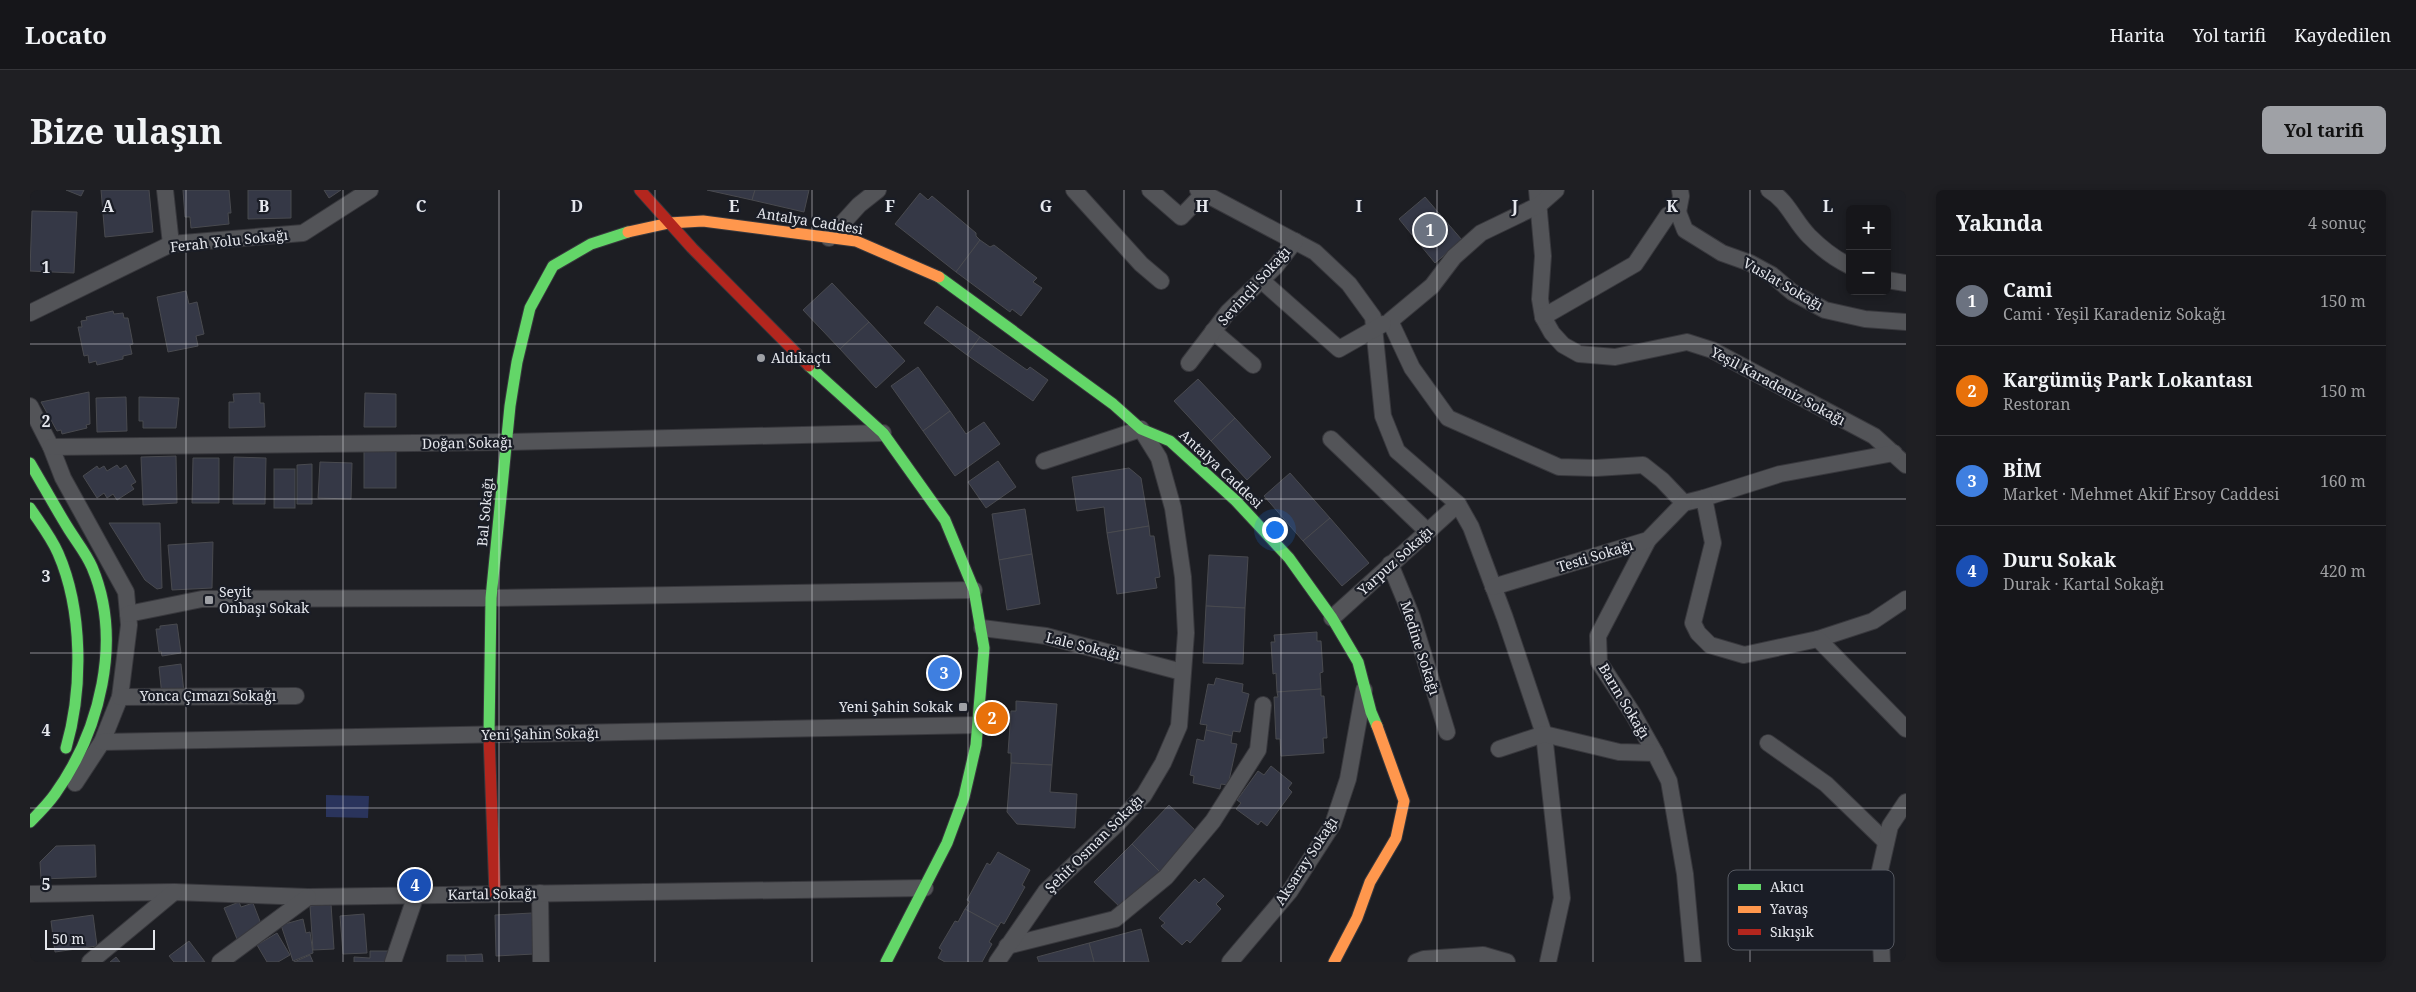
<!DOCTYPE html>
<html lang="tr">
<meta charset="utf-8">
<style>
:root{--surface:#16161a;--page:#1f1f23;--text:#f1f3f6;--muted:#9e9fa2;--line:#353539;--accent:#9fa1a6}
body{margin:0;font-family:"Noto Serif",serif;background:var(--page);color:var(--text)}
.controls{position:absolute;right:15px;top:15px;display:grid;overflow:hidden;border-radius:8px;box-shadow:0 2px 8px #0003}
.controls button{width:45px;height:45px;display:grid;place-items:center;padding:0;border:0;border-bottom:1px solid var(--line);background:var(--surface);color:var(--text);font:25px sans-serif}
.scale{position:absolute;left:15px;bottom:12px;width:110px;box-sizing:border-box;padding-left:5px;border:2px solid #e5e7ed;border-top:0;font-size:14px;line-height:18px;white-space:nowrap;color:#e5e7ed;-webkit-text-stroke:4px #1a1d26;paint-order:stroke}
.you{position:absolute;left:1244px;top:339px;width:18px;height:18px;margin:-12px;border:4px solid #fff;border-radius:50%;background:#1a73e8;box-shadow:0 0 0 8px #1a73e833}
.badge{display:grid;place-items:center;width:32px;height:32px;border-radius:50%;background:var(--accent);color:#fff;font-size:16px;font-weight:700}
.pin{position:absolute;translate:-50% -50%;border:2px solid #fff;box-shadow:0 1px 5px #0006}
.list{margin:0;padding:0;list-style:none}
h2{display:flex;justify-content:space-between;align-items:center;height:65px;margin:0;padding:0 20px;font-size:21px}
h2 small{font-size:16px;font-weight:400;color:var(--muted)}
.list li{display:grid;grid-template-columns:32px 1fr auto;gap:15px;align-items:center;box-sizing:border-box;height:90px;padding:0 20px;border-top:1px solid var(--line)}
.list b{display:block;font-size:19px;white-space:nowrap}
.list p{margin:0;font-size:16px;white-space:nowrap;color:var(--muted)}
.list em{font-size:16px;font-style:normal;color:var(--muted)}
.map{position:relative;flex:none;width:1876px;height:772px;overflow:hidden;border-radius:8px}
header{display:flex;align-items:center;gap:30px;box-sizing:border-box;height:70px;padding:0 25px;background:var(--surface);border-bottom:1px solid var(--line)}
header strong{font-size:24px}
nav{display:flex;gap:28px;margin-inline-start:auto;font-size:18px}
.intro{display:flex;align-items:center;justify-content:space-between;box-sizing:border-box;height:120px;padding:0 30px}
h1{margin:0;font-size:35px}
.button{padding:12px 22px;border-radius:8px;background:var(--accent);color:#111;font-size:18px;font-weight:700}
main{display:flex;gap:30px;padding:0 30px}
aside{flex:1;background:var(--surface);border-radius:8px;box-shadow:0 2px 8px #0003}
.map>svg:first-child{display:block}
.green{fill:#2a345c}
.building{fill:#353846;stroke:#494a4f}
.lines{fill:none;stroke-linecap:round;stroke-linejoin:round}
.street-casing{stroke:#38383d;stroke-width:18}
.fast-casing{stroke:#38383d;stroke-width:13}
.slow-casing{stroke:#38383d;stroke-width:13}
.jam-casing{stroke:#38383d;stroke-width:13}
.street{stroke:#535458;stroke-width:16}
.fast{stroke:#63d668;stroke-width:11}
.slow{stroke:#ff974d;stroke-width:11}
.jam{stroke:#b3261e;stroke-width:11}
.grid{fill:none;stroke:#e5e7ed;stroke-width:1;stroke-opacity:0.55}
.poi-dot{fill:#9fa1a6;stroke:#1a1d26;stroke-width:2}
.labels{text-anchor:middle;stroke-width:4.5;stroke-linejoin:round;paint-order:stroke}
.street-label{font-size:14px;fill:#e5e7ed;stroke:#1a1d26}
.poi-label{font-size:14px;fill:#e5e7ed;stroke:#1a1d26;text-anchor:start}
.key{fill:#1a1d26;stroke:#575a62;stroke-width:1}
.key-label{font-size:14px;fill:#e5e7ed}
.grid-label{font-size:16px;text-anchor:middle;font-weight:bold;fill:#e5e7ed;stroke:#1a1d26;stroke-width:4.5;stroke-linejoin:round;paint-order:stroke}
</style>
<header>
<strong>Locato</strong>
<nav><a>Harita</a><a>Yol tarifi</a><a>Kaydedilen</a></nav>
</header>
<div class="intro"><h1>Bize ulaşın</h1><a class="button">Yol tarifi</a></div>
<main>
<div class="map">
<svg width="1876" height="772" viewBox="0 0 1876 772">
<rect width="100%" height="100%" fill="#1d1e23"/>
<path class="green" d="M296,605L339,606L338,628L296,627Z"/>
<g class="building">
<path d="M36,0H54L51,6Z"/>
<path d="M71,0H119L123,42L75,47Z"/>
<path d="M153,0H199L201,23H198L199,34L161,38L160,27H155Z"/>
<path d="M218,0H261V28L218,29Z"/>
<path d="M294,0H311L299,8Z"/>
<path d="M677,0H725L722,10Z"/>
<path d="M725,0H779L774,22L722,10Z"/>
<path d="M890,3L898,10L902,6L946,43V46L950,50L926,82L865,34Z"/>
<path d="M1395,7L1432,50L1405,73L1369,29Z"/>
<path d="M2,21L47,22L44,83L0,81Z"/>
<path d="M950,50L960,57L964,55L1007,88L1003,92L1012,98L991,126L982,119L980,122L926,82Z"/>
<path d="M802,93L839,132L810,159L773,120Z"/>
<path d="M156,101L159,114L167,112L174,144L166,146L168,156L138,162L127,107Z"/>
<path d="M907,116L950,147L937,165L894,133Z"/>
<path d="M83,121L84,124L93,123L94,128H98L103,154L100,155L102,164L93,166V169L67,175L66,171L59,173L58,165L54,166L48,137H52L51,131L57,130L56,127Z"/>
<path d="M839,132L875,171L846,198L810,159Z"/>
<path d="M950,147L997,180L1000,177L1018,190L1003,211L937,165Z"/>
<path d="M888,177L920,221L893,241L861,196Z"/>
<path d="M1168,189L1205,228L1181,251L1144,211Z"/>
<path d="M59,202L60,234L56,235L57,238L32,244L31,240L27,241L11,212Z"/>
<path d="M230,203V213H234L235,237L199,238V212H204L203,204Z"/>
<path d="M335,203L366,204V237H334Z"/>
<path d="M96,207L97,241L67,242L66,208Z"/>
<path d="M109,207L149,208L146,238H113V231H109Z"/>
<path d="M920,221L936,244L954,232L970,254L925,286L893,241Z"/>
<path d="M1205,228L1241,267L1217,290L1181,251Z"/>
<rect x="334" y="259" width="32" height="39"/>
<path d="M146,266L147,313L113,315L111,267Z"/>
<path d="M204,267L236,268L235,314H203Z"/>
<path d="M163,268H189V313H162Z"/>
<path d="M968,271L986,297L956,318L938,292Z"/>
<path d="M290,272L322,273L321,309L288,308Z"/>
<path d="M282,274V314H267V275Z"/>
<path d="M87,275L90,279L96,275L106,292L101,295L104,299L87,310L83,304L77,308L74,303L67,308L53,286L67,276L69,279L74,276L77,281Z"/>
<path d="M1099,278L1111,288L1119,336L1077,343L1074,317L1047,321L1042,287Z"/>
<rect x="244" y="279" width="21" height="39"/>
<path d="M1260,283L1300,328L1273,351L1234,306Z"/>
<path d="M995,319L1002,364L969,370L962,324Z"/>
<path d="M1300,328L1339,373L1312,396L1273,351Z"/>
<path d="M79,333H130L132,398L127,399L115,390Z"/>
<path d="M1119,336L1120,346H1124L1130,387L1125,388L1127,398L1087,404L1077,343Z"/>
<path d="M183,352L182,398L142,400L138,355Z"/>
<path d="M1002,364L1010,414L977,420L969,370Z"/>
<path d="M1179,365L1218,367L1215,418L1176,416Z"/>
<path d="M1176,416L1215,418L1213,474L1173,473Z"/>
<path d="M147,434L151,463L132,466L131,461L129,462L126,439H130V436Z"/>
<path d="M1287,442V451H1291L1293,482L1290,483L1291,499L1247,502L1246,483L1243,484L1241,452H1245L1244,445Z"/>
<path d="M151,474L154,503L132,506L129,477Z"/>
<path d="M1186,488L1213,494L1212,502L1219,504L1210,542L1203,541L1202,546L1176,540L1177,535L1170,534L1178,494L1184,495Z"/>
<path d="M1291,499V506H1294L1297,548H1293L1294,563L1251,566L1250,549H1246L1244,507H1248L1247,502Z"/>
<path d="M986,511L1027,514L1022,575L981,573V563H978L981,521H986Z"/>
<path d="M1176,540L1202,546L1201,553L1207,554L1198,595L1191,594L1190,599L1163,593L1164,586L1160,585L1167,549L1174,551Z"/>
<path d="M981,573L1022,575L1020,602L1047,604L1045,638L987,634L977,622Z"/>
<path d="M1241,576L1262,593L1258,598L1262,602L1237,636L1231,631L1228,635L1206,619L1211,613L1207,610L1228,581L1234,585Z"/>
<path d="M1139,615L1168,643L1130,682L1102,654Z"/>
<path d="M1102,654L1130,682L1093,720L1064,692Z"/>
<path d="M65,655L66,687L11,689L10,672L26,656Z"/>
<path d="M968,662L1000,680L992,695L995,697L974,734L971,732L968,737L935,719L940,712L937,710L957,673L960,675Z"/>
<path d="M1174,688L1194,706L1186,714L1191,719L1160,753L1157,750L1152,755L1131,736L1135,733L1129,728L1165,689L1169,693Z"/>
<path d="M209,712L211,717L223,713L233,739L207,749L194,718Z"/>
<path d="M301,714L304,759L283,760L280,716Z"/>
<path d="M935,719L968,737L959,752L962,754L952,772H915L908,768L912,760L909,758L925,731L928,732Z"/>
<path d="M502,723L504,764L466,766L465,725Z"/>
<path d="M334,724L337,763L313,764L310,726Z"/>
<path d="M63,725L67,756L25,762L21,731Z"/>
<path d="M273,729L276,743L280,742L283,763L263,771L251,735Z"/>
<path d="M1111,739L1119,772H1064L1059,753Z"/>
<path d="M247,743L260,765L248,772H237L227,755Z"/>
<path d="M159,751L175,772H144L139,766Z"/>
<path d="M1059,753L1064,772H1009L1007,767Z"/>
<path d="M340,761H358V772H324V767L340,768Z"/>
<path d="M452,764L453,772H436L435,765Z"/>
<path d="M280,765L283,772H264Z"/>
<path d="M417,765H435L436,772H417Z"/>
<path d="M86,767L90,772H80Z"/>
</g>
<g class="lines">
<defs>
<g id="street">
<path d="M135,0L141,54"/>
<path d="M1044,0L1111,74L1131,91"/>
<path d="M1120,0L1151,27L1174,3"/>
<path d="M1168,0L1285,62L1319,94L1343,127L1353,226L1367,261L1428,314L1441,337L1475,428L1514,544L1532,708L1518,772"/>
<path d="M1507,0L1513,66L1510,109L1513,127L1522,143L1533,155L1549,164L1585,167L1657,152L1682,160L1844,246L1876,275"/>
<path d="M1526,0L1509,15L1451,43L1424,67L1402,96L1360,131L1382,178L1418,228L1529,277L1566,278L1613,275L1632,290L1654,313"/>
<path d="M1739,0C1758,11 1764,31 1779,46C1791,58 1805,69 1820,76"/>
<path d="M1648,22L1655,40L1692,63L1720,73L1742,85L1762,102L1795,120L1835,129L1876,132"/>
<path d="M799,48L829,15L848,0"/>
<path d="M1231,90L1309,159L1353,134"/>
<path d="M1857,90L1876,93"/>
<path d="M0,123L141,54L273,43L340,0"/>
<path d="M1513,127L1605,74L1638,25L1648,22L1651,6L1650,0"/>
<path d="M1183,141L1223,175"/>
<path d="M1159,173L1198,122L1245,77L1265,51"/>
<path d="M0,216L21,257L33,288L96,402L99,435L90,507L72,552L45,593"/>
<path d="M1301,249L1397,341"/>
<path d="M21,257L476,252L853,243"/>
<path d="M1674,308L1750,284L1864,263"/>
<path d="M1654,313L1674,308L1683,353L1663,433L1668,443L1680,455L1714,465L1788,449L1843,431L1876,409"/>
<path d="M1618,350L1568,446L1569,472L1603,524L1625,563"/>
<path d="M1360,374L1382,427L1417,542"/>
<path d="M1463,397L1618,350L1654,313"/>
<path d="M98,424L172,409L461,408L944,400"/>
<path d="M1302,428L1428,314"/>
<path d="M952,438L1016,446L1152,482"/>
<path d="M1788,449L1876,539"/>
<path d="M90,507L266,506"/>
<path d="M72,552L949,535"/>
<path d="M1738,553L1796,594L1856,652"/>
<path d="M1469,559L1514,544L1589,562L1625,563L1639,591L1655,684L1663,772"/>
<path d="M510,703L511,772"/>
<path d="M0,704L144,702L278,707L895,698"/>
<path d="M977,756L1085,729L1136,687L1183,631L1228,560L1233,515"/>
<path d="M60,772L144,702"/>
<path d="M190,772L278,707"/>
<path d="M363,772L386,705"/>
<path d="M967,772L1016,701L1085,636L1114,605L1133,573L1149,536L1156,443L1153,387L1143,318L1129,268L1111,239L1014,271"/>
<path d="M1200,772L1260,701L1303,634L1318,589L1334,500"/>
<path d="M1386,772L1394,769L1453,765L1477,772"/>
<path d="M1852,772L1848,689L1860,636L1876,612"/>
</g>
<g id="fast">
<path d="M909,87L1083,214L1111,239L1140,251L1206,311L1259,368L1302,428L1328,472L1341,522L1347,536"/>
<path d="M779,176L853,243L915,330L944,400L954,458L946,555L934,607L917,653L856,772"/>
<path d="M0,273C13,295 25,317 38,338C46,351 56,363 62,377C93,450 70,541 25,604C18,614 9,623 0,632"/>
<path d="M0,318C10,333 21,347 28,363C53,420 53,499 36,558"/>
<path d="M459,546L461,408L480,216L487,172L500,118L523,76L561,54L598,42"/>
</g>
<g id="slow">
<path d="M598,42L639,33L673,31L826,51L909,87"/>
<path d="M1304,772L1327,728L1340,692L1366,648L1374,611L1347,536"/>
</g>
<g id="jam">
<path d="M610,0L662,58L779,176"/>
<path d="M459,546L465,704"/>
</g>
</defs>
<use href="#street" class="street-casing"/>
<use href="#fast" class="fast-casing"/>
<use href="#slow" class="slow-casing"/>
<use href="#jam" class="jam-casing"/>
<use href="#street" class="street"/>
<use href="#fast" class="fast"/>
<use href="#slow" class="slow"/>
<use href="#jam" class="jam"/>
</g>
<path class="grid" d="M156,0V772M313,0V772M469,0V772M625,0V772M782,0V772M938,0V772M1094,0V772M1251,0V772M1407,0V772M1563,0V772M1720,0V772M0,154H1876M0,309H1876M0,463H1876M0,618H1876"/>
<g class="poi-dot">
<circle cx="731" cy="168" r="5"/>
<rect x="174" y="405" width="10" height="10" rx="2.5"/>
<rect x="928" y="512" width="10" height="10" rx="2.5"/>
</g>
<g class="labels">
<g class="street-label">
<text transform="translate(780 31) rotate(9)" y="5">Antalya Caddesi</text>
<text transform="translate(199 51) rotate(-6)" y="5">Ferah Yolu Sokağı</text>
<text transform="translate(1753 94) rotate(30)" y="5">Vuslat Sokağı</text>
<text transform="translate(1224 96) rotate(-48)" y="5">Sevinçli Sokağı</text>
<text transform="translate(1748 196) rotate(28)" y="5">Yeşil Karadeniz Sokağı</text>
<text transform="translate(437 253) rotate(-1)" y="5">Doğan Sokağı</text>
<text transform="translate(1191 279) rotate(43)" y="5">Antalya Caddesi</text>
<text transform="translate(455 322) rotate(-85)" y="5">Bal Sokağı</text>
<text transform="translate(1565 366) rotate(-17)" y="5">Testi Sokağı</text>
<text transform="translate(1365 371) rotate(-42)" y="5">Yarpuz Sokağı</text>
<text transform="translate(1053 456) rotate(14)" y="5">Lale Sokağı</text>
<text transform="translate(1390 458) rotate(72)" y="5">Medine Sokağı</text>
<text x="178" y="511">Yonca Çımazı Sokağı</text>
<text transform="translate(1594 511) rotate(59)" y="5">Barın Sokağı</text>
<text transform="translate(510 544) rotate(-1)" y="5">Yeni Şahin Sokağı</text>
<text transform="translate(1064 654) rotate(-45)" y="5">Şehit Osman Sokağı</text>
<text transform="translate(1276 671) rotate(-57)" y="5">Aksaray Sokağı</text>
<text transform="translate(462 704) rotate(-1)" y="5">Kartal Sokağı</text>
</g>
<g class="poi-label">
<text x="741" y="173">Aldıkaçtı</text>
<text x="189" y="407">Seyit<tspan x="189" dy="16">Onbaşı Sokak</tspan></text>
<text x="923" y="522" text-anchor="end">Yeni Şahin Sokak</text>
</g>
</g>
<rect x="1698" y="680" width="166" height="80" rx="8" class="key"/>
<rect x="1708" y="694" width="23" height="6" fill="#63d668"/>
<rect x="1708" y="716" width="23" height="7" fill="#ff974d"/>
<rect x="1708" y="739" width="23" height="6" fill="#b3261e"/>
<g class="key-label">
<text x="1740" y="702">Akıcı</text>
<text x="1740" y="724">Yavaş</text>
<text x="1740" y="747">Sıkışık</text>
</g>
<g class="grid-label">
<text x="78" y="22">A</text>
<text x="234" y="22">B</text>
<text x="391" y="22">C</text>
<text x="547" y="22">D</text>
<text x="704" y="22">E</text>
<text x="860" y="22">F</text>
<text x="1016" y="22">G</text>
<text x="1172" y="22">H</text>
<text x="1329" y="22">I</text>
<text x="1485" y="22">J</text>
<text x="1642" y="22">K</text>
<text x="1798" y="22">L</text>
<text x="16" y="83">1</text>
<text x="16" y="237">2</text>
<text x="16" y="392">3</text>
<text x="16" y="546">4</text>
<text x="16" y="700">5</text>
</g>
</svg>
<div class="controls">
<button>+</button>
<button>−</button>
</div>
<div class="scale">50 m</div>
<div class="you"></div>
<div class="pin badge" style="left:1400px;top:40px;background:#6b7280">1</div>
<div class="pin badge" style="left:962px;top:528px;background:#e8710a">2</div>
<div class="pin badge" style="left:914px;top:483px;background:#3f7fe0">3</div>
<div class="pin badge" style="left:385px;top:695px;background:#1a4fb4">4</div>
</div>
<aside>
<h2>Yakında<small>4 sonuç</small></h2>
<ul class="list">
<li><span class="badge" style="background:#6b7280">1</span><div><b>Cami</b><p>Cami · Yeşil Karadeniz Sokağı</p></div><em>150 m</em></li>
<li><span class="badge" style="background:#e8710a">2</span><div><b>Kargümüş Park Lokantası</b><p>Restoran</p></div><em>150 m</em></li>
<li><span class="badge" style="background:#3f7fe0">3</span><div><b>BİM</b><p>Market · Mehmet Akif Ersoy Caddesi</p></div><em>160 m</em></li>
<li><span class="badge" style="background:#1a4fb4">4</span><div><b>Duru Sokak</b><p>Durak · Kartal Sokağı</p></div><em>420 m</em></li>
</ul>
</aside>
</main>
